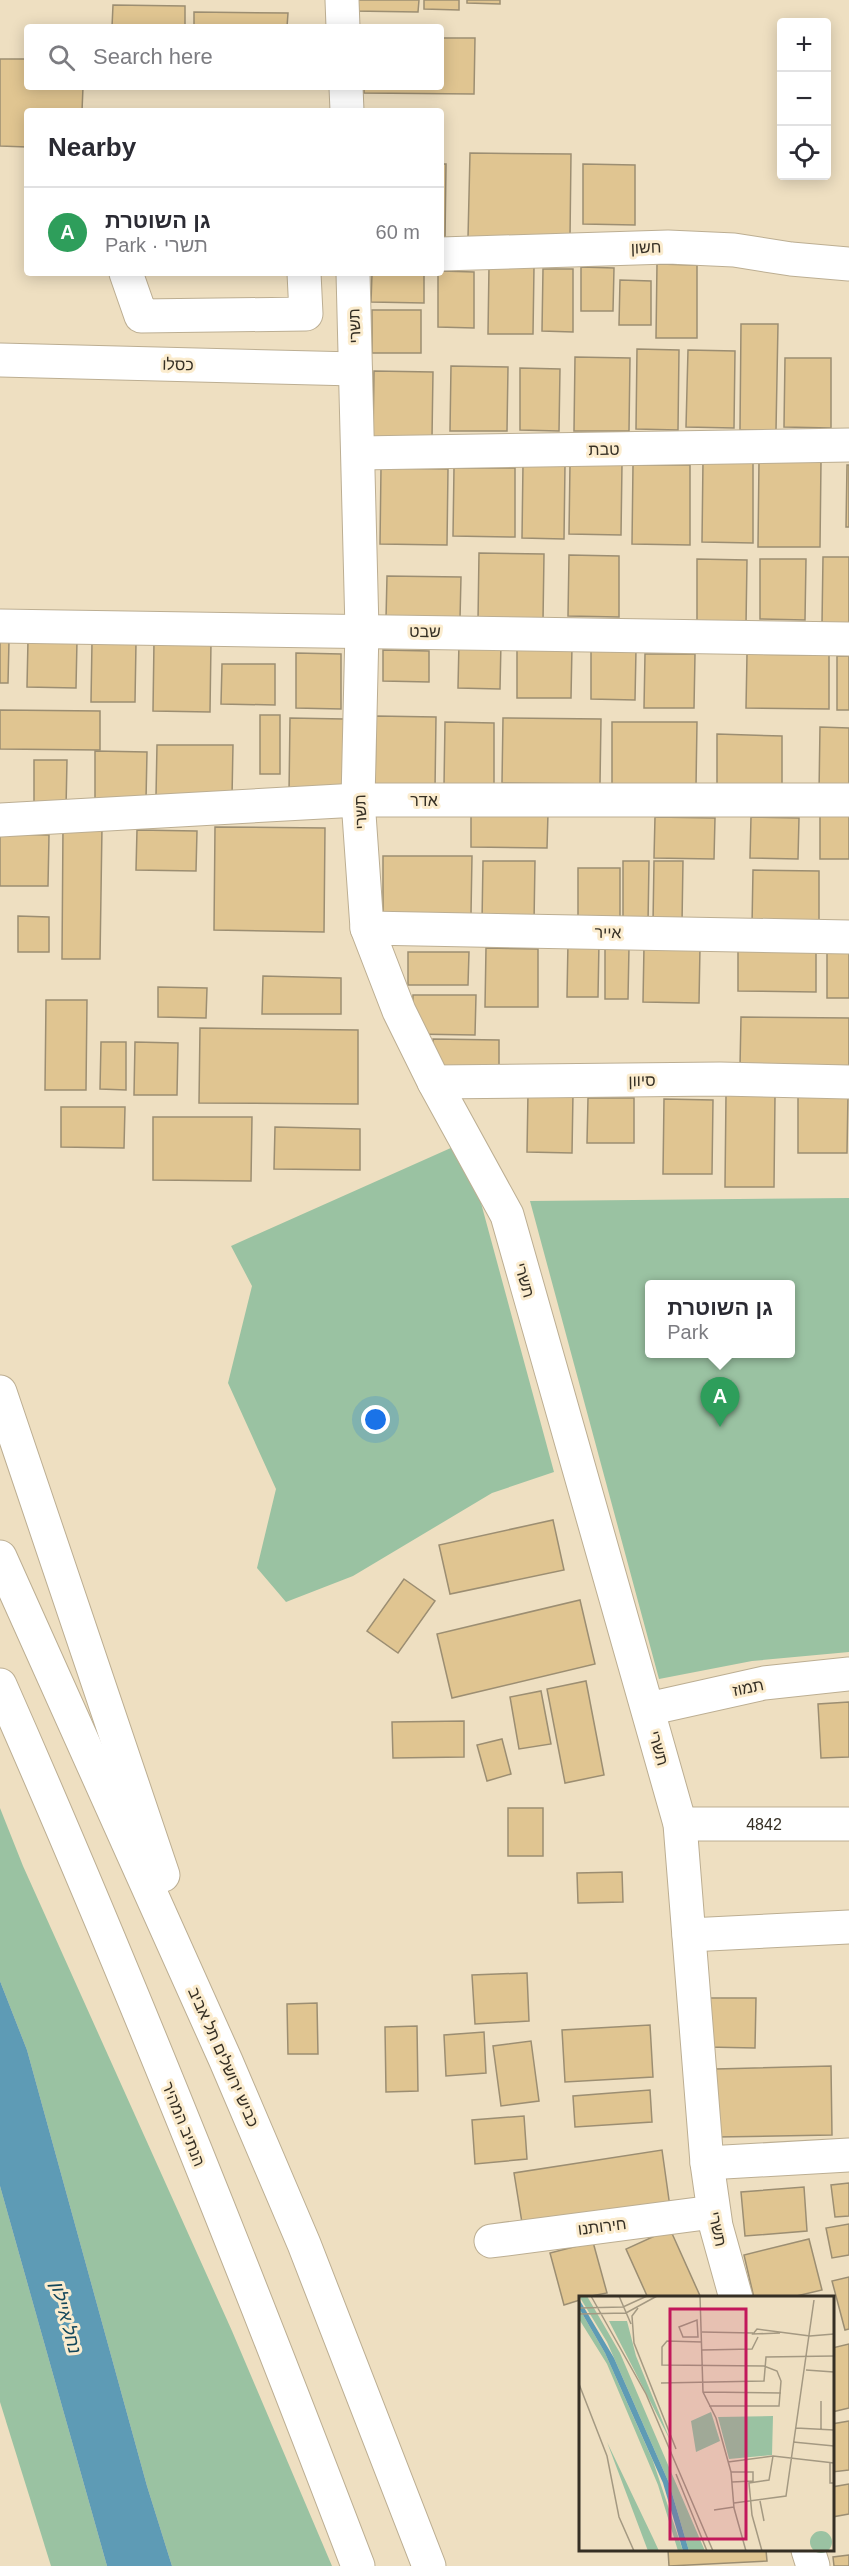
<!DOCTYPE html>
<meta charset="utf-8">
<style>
:root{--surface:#fff;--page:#f2f2f3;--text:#2b2b33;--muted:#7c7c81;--line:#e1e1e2;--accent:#ea580c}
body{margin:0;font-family:Arial,Heebo,sans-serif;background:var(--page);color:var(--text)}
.controls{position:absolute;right:18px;top:18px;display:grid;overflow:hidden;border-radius:6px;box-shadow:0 3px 15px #0003}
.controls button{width:54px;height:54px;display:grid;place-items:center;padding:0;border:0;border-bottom:2px solid var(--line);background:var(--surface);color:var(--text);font:30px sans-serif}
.you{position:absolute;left:376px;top:1420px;width:21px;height:21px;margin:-15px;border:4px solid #fff;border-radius:50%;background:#1a73e8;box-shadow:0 0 0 9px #1a73e833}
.badge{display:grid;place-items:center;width:39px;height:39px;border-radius:50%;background:var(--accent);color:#fff;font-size:20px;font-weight:700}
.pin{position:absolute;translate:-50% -50px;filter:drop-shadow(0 2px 3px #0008)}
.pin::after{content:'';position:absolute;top:32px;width:21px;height:18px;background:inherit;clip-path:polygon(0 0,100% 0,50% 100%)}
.popup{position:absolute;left:645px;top:1280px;width:150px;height:78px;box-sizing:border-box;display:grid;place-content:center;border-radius:6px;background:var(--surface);filter:drop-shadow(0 2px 4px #0005);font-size:20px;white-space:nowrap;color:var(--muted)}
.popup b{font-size:22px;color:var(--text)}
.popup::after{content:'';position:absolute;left:50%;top:100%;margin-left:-12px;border:12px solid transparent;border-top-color:var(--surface)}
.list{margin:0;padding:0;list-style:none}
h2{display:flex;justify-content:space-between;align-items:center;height:78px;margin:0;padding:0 24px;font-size:26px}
h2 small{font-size:20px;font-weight:400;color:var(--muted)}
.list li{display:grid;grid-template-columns:39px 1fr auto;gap:18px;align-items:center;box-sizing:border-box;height:90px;padding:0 24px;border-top:2px solid var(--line)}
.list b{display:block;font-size:22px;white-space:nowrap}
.list p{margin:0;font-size:20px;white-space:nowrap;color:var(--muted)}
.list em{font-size:20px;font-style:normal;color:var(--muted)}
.icon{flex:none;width:33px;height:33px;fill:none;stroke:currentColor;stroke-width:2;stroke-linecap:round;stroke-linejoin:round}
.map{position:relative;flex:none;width:849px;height:2566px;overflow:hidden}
.search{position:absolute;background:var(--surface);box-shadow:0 3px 15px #0003;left:24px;top:24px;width:420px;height:66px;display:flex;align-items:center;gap:15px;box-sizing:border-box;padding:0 21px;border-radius:6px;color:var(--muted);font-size:22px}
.panel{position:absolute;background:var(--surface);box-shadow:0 3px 15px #0003;left:24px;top:108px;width:420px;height:168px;border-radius:6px}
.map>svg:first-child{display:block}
.green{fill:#9ac2a2;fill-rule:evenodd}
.water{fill:#5e9bb5}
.building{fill:#e0c591;stroke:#9c8e72;stroke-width:1.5}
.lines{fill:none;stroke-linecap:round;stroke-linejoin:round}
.street-casing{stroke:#bcae92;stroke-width:35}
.highway-casing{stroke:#bcae92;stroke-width:35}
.street{stroke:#fff;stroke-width:33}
.highway{stroke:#fff;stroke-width:33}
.labels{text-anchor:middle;stroke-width:6;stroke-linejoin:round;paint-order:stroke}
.street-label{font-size:16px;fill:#352f24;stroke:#fbecce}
.water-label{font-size:18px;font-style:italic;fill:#13475b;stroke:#fbecce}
.inset-road{fill:none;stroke:#a49982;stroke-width:1.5}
.view{fill:#c2185b;fill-opacity:0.15;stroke:#c2185b;stroke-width:3}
.inset-edge{fill:none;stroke:#352f24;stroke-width:3}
</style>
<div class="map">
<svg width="849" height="2566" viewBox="0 0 849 2566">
<rect width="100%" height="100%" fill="#eedfc1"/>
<g class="green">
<path d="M453,1147L481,1203L554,1472L492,1493L353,1576L286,1602L257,1568L276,1489L228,1383L252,1286L231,1246Z"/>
<path d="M849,1198V1652L752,1661L659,1679L530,1201ZM650,1284H790V1354H650Z"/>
<path d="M0,1808L23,1866L232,2331L332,2566H172L147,2486L27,2050L0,1981Z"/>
<path d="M0,2186L107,2566H51L0,2402Z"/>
</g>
<path class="water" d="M0,1981L27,2050L147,2486L172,2566H107L0,2186Z"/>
<g class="building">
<path d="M353,0H419L418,12L353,11Z"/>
<path d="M424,0H459V10L424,9Z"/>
<path d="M467,0H500V4L467,3Z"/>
<path d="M113,5L185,6V27H112Z"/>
<path d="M194,12L288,13L287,27H194Z"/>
<path d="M441,38H475L474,94L364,93V87H441Z"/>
<path d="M0,59H27V87H83L82,111H27V147L0,146Z"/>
<path d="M470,153L571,154L570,238H468Z"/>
<path d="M441,164H446L445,241H441Z"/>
<path d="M583,164L635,165V225L583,224Z"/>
<path d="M657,264L697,265V338H656Z"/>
<path d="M489,266L534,267L533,334H488Z"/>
<path d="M581,267L614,268L613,311H581Z"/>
<path d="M543,269H573V332L542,331Z"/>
<path d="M441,271L474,272V328L438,327V273Z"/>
<path d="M372,274H424V303L371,302Z"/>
<path d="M620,280L651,281V325H619Z"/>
<rect x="372" y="310" width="49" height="43"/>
<path d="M741,324H778L776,430H740Z"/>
<path d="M637,349L679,350L678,430L636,429Z"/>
<path d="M688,350L735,351L734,428L686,427Z"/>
<path d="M575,357L630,358L629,431H574Z"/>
<path d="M785,358H831V428L784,427Z"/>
<path d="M451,366L508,367L507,431H450Z"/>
<path d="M520,368L560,369L559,431L520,430Z"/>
<path d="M374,371L433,372L432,438L373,437Z"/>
<path d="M703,460L753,461V543L702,542Z"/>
<path d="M759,460L821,461L820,547H758Z"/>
<path d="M523,464L565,465L564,539L522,538Z"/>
<path d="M570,464H622L621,535L569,534Z"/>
<path d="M633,465H690V545L632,544Z"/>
<path d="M847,465H849V527H846Z"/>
<path d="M381,468L448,469L447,545L380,544Z"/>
<path d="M454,468H515V537L453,536Z"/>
<path d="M479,553L544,554L543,621H478Z"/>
<path d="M569,555L619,556V617L568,616Z"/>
<path d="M823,557H849V624H822Z"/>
<path d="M697,559L747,560L746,625L697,624Z"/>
<path d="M760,559H806L805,620L760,619Z"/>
<path d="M387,576L461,577L460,619H386Z"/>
<path d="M28,640H77L76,688L27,687Z"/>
<path d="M0,641H9L8,683H0Z"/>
<path d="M154,641L211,642L210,712L153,711Z"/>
<path d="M92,642H136L135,702H91Z"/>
<path d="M459,642H501L500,689L458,688Z"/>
<path d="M517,645L572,646L571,698H517Z"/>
<path d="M591,649H636L635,700L591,699Z"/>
<path d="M383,650L429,651V682L383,681Z"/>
<path d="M296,653L341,654V709L296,708Z"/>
<path d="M645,654H695L694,708H644Z"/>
<path d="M747,654L829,655V709L746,708Z"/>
<rect x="837" y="656" width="12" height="54"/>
<path d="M222,664H275V705L221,704Z"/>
<path d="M0,710L100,711V750L0,749Z"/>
<rect x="260" y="715" width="20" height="59"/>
<path d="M376,716L436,717L435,789H375Z"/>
<path d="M290,718L344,719L343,794L289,793Z"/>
<path d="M503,718L601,719L600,784L502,783Z"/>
<path d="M445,722L494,723V786H444Z"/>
<path d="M612,722H697L696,787L612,786Z"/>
<path d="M820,727L849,728V793H819Z"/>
<path d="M717,734L782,736V785L717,784Z"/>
<path d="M157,745H233L232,797L156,796Z"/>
<path d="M95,751L147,752L146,800H95Z"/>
<path d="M34,760H67L66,809L34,808Z"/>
<path d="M471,812L548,813L547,848L471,847Z"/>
<rect x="820" y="814" width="29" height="45"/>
<path d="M655,817L715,818L714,859L654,858Z"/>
<path d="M751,817L799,818L798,859L750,858Z"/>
<path d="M63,826L102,827L100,959H62Z"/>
<path d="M215,827L325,828L324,932L214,930Z"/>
<path d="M137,830L197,831L196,871L136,870Z"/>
<path d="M0,834L49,835L48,886H0Z"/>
<path d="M383,856H472L471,914H383Z"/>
<path d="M483,861H535L534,923L482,922Z"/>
<path d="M623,861H649L648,924H623Z"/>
<path d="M654,861H683L682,923H653Z"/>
<rect x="578" y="868" width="42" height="55"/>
<path d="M753,870L819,871V928L752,926Z"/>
<path d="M18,916L49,917V952H18Z"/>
<path d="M568,942H599L598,997H567Z"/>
<path d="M644,946L700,947L699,1003L643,1002Z"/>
<path d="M605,947H629L628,999H605Z"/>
<path d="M486,948L538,949V1007H485Z"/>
<path d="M738,951L816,952V992L738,991Z"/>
<rect x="827" y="951" width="22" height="47"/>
<path d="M408,952H469L468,985H408Z"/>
<path d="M263,976L341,978V1014H262Z"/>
<path d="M158,987L207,988L206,1018L158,1017Z"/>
<path d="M413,995H476L475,1035L412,1034Z"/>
<path d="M46,1000H87L86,1090H45Z"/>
<path d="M741,1017L849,1018V1067L740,1066Z"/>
<path d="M200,1028L358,1030V1104L199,1103Z"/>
<path d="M433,1039L499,1040V1070L433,1069Z"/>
<path d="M101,1042H126V1090L100,1089Z"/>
<path d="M135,1042L178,1043L177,1095H134Z"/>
<path d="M528,1092L573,1093L572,1153L527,1152Z"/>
<path d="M726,1095L775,1096L774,1187H725Z"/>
<path d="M798,1095H848L847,1153H798Z"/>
<path d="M588,1098H634V1143H587Z"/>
<path d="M664,1099L713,1100L712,1174H663Z"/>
<path d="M61,1107H125L124,1148L61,1147Z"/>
<path d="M153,1117H252L251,1181L153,1180Z"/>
<path d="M275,1127L360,1129V1170L274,1169Z"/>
<path d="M553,1520L564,1570L450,1594L439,1545Z"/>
<path d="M404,1579L435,1601L398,1653L367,1631Z"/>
<path d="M580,1600L595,1664L452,1698L437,1634Z"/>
<path d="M586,1681L604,1775L565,1783L547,1689Z"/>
<path d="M541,1691L551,1744L519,1749L510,1697Z"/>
<path d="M849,1702V1757L821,1758L818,1704Z"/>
<path d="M464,1721V1757L393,1758L392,1722Z"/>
<path d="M502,1739L511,1774L487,1781L477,1745Z"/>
<rect x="508" y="1808" width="35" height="48"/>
<path d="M622,1872L623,1902L578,1903L577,1873Z"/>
<path d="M527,1973L529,2021L475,2024L472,1975Z"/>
<path d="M709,1998H756L755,2048L707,2047Z"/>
<path d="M317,2003L318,2054H288L287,2004Z"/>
<path d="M650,2025L653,2077L565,2082L562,2030Z"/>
<path d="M417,2026L418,2091L386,2092L385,2027Z"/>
<path d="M484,2032L486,2073L446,2076L444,2035Z"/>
<path d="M531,2041L539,2101L501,2106L493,2046Z"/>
<path d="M831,2066L832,2135L717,2137L716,2069Z"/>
<path d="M650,2090L652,2122L575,2127L573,2096Z"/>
<path d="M524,2116L527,2159L475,2164L472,2120Z"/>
<path d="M662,2150L670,2207L523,2229L514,2173Z"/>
<path d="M849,2183V2216L835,2217L831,2185Z"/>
<path d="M804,2187L807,2231L745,2236L741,2192Z"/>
<path d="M849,2224V2255L832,2258L826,2228Z"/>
<path d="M670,2229L701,2298H648L626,2249Z"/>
<path d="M809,2239L822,2290L788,2298H754L744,2255Z"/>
<path d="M593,2242L607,2293L580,2298V2300L564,2305L550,2253Z"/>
<path d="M849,2277V2329L845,2330L832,2281Z"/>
<path d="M849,2344V2408L832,2412V2348Z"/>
<path d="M849,2421V2470L832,2472V2424Z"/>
<path d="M849,2484V2514L832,2517V2487Z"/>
<path d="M668,2550H766L767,2561L669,2566Z"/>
<path d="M849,2555V2566H834L833,2557Z"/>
</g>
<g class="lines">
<defs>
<g id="street">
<path d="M342,0L343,27"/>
<path d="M346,87L347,111"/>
<path d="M441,254L668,247L734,250L791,259L849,264"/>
<path d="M126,273L141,316L306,314L304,273"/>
<path d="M353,273L362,630L358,800L367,928L399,1011L434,1082L507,1215L680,1824L707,2163L716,2226L736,2298"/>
<path d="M0,360L355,369"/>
<path d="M359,453L849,445"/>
<path d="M0,626L849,639"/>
<path d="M0,820L358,800H849"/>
<path d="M367,928L849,937"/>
<path d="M434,1082L720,1079L849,1082"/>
<path d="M648,1709L764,1683L849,1674"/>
<path id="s1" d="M680,1824H849"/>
<path d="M689,1935L849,1927"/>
<path d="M707,2163L849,2155"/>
<path d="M491,2241L713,2212"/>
<path d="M808,2550L813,2566"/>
</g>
<g id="highway">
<path d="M0,1392L163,1875"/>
<path d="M0,1557L226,2061L304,2244L429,2566"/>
<path d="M0,1685C128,1975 245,2270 358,2566"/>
</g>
</defs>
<use href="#street" class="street-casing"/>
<use href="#highway" class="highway-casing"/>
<use href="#street" class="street"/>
<use href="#highway" class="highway"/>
</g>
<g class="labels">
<g class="street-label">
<text transform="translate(646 247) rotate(-2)" y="6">חשון</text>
<text transform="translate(354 326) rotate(-92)" y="6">תשרי</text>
<text transform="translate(178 364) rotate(1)" y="6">כסלו</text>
<text transform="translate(604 449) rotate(-1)" y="6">טבת</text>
<text transform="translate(425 631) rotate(1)" y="6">שבט</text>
<text x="424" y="806">אדר</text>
<text transform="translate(360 812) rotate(-92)" y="6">תשרי</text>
<text transform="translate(608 932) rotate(1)" y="6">אייר</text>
<text transform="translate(642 1080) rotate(-1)" y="6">סיוון</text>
<text transform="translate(525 1280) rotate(74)" y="6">תשרי</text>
<text transform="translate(748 1687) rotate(-12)" y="6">תמוז</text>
<text transform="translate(659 1748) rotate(74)" y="6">תשרי</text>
<text dy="6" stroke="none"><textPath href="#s1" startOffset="84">4842</textPath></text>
<text transform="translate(224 2057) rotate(66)" y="6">כביש ירושלים תל אביב</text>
<text transform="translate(184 2124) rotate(68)" y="6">הנתיב המהיר</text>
<text transform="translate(602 2226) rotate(-7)" y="6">חירותנו</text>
<text transform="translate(718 2229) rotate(78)" y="6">תשרי</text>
</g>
<g class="water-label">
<text transform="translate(66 2318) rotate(75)" y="6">נחל איילון</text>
</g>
</g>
<g transform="translate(579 2296)">
<rect width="255" height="255" fill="#eedfc1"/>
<path d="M0,0H8L41,57L126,255H110L90,187L28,46ZM0,12L26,57L74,165L104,255H99L79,189L28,68L0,23ZM30,25H48L57,60L92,146ZM132,116L141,145L117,156L112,125ZM194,120L193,159L150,163L139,121ZM28,146L74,242L80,255H69ZM231 246a11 11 0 1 1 22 0a11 11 0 1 1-22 0Z" fill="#9ac2a2"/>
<path d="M0,3L35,62L90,187L110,255H104L84,187L26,57L0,12Z" fill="#5e9bb5"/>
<path class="inset-road" d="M12,0L67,98L134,255M40,0L52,28M121,0L124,96L137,122L152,176L155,212L167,255M0,12L44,11L68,0M59,12L53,20L55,47L97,153M0,18L47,17L78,0M118,24L119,41H104L100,31ZM123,36L174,37M201,37L174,38L178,33L231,40L255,38M123,46L88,45L83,51V69L185,70L198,75L202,85L200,110H130M123,54L173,53L179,41M227,74L255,76M82,87L185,85L187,61L255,60M0,88L28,160L40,221L55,255M124,96L202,97M217,132L255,134M242,134V105M214,146L255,150M149,166L194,160L255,167M251,167V187H255M152,176H174V185L153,186M97,178L128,255M181,205L185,225M155,207L207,200L235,4M135,214L155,211M183,255L173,219L170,187L190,184L194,160"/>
<path class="view" d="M91,13H167V243H91Z"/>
<rect width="255" height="255" class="inset-edge"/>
</g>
</svg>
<div class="controls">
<button>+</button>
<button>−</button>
<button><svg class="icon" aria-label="locate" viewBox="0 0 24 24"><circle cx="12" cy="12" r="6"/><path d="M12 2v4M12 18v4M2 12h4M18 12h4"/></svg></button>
</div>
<div class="you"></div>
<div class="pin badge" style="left:720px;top:1427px;background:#2e9e5b">A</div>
<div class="popup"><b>גן השוטרת</b>Park</div>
<div class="search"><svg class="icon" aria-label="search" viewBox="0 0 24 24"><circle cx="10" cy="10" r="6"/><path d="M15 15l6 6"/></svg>Search here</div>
<section class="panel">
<h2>Nearby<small></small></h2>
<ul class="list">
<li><span class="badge" style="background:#2e9e5b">A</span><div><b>גן השוטרת</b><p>Park · תשרי</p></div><em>60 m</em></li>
</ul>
</section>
</div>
